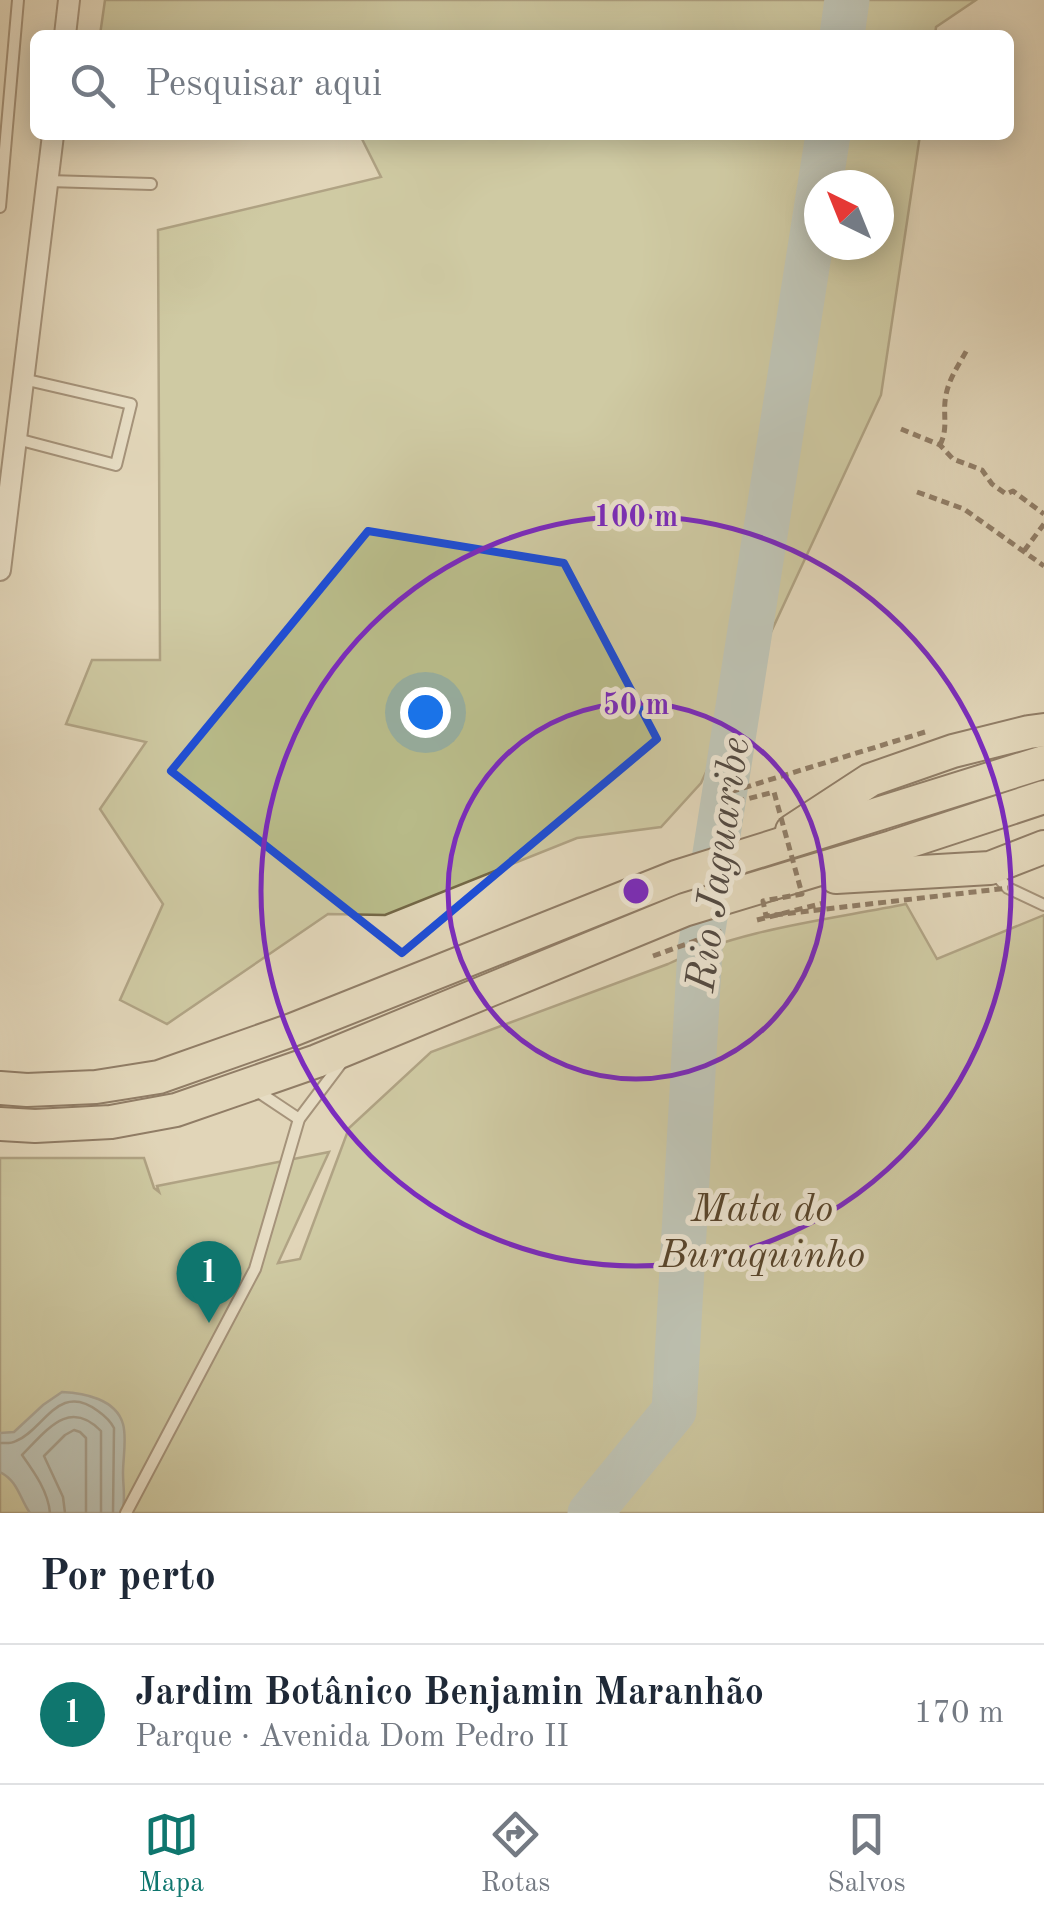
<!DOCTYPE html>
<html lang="pt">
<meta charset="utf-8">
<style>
:root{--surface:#fff;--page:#f2f2f3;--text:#1f2937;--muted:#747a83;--line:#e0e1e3;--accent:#0f766e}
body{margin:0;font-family:"Old Standard TT",serif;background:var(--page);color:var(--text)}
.compass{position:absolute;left:804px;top:170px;width:90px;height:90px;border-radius:50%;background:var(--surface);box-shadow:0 5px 25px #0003;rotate:317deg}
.you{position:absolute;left:425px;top:712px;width:35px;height:35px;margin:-25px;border:8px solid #fff;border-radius:50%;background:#1a73e8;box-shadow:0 0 0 15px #1a73e833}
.badge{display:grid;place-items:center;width:65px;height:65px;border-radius:50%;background:var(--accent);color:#fff;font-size:32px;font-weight:700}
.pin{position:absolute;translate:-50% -82px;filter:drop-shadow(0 2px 5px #0008)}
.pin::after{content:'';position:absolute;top:52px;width:35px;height:30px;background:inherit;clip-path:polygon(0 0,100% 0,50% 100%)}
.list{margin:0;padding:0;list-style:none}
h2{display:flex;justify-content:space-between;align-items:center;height:130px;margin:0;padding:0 40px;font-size:42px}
h2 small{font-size:32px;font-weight:400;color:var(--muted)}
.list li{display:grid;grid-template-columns:65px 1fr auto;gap:30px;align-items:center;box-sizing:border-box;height:140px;padding:0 40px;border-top:2px solid var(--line)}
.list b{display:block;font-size:38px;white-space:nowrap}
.list p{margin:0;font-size:32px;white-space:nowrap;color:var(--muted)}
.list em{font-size:32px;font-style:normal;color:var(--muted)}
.icon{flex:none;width:55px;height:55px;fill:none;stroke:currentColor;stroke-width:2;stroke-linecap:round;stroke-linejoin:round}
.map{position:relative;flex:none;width:1044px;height:1513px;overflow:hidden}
.search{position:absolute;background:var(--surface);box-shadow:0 5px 25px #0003;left:30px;right:30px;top:30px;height:110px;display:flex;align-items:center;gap:25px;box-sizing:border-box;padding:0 35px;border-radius:15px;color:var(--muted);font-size:38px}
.sheet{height:270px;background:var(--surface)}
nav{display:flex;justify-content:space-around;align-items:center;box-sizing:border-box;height:140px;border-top:2px solid var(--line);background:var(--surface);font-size:28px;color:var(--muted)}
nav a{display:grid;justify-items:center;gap:5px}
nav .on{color:var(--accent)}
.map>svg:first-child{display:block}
.green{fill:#b9bc8a;stroke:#746746;stroke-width:2.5;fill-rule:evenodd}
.water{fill:#9ab6ba;stroke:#6f7471;stroke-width:2.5}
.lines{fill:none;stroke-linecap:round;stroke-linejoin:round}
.shore{stroke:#64645e;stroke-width:2.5}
.river{stroke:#9ab6ba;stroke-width:45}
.service-casing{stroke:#5b4330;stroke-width:14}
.minor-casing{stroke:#5b4330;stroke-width:24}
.primary-casing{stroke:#2e1203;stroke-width:36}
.path{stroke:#2e1203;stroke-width:5;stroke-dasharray:8 5;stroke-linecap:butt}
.service{stroke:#ece4d1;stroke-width:10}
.minor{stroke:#ece4d1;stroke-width:20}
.primary{stroke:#e1d6b8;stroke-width:32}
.path-bridge{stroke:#2e1203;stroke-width:5;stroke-dasharray:8 5;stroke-linecap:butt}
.marked{fill:none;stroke:#1d4ed8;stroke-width:8;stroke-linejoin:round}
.ring{fill:none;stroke:#7b2cbf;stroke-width:5}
.labels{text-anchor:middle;stroke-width:10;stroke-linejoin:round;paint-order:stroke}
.park-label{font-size:40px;font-style:italic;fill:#58452c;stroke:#ece4d1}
.water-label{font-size:42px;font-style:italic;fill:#544b43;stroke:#ece4d1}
.centre{fill:#7b2cbf;stroke:#ece4d1;stroke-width:5}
.ring-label{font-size:30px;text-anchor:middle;font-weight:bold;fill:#7b2cbf;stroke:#ece4d1;stroke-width:10;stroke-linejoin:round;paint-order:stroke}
</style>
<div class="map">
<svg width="1044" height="1513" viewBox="0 0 1044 1513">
<rect width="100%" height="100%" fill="#e1d6b8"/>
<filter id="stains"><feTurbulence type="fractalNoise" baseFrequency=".002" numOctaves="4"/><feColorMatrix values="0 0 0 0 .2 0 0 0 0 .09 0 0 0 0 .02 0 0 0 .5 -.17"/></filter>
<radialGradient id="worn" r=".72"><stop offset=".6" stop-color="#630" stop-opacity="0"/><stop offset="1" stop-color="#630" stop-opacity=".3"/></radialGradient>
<g class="green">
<path d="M105,0H976L936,27L935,35H100Z"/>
<path d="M360,135H920L881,395L701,783L661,827L577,838L385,915L328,914L167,1024L120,1000L163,904L100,809L146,742L66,724L92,660H160L158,230L381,177ZM879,185V245H819V185Z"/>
<path d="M906,904L937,959L1044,915V1513H0V1158H144L154,1188L159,1192L157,1186L329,1152L278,1263L300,1259L349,1128L431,1052L668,964C740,929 827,920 906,904Z"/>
</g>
<path class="water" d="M62,1392C84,1393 116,1399 123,1424C127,1438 123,1458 123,1473C123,1487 126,1500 122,1513H30C19,1497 18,1481 0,1472V1433L14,1432L43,1405Z"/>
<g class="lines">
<g class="shore">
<path d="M0,1443C6,1443 11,1444 16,1441C44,1430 58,1381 98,1411C105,1416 110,1420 114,1428L113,1513"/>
<path d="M50,1513C48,1491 34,1472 22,1455C47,1430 69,1398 101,1431V1513"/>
<path d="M65,1513L63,1497L44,1456L65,1435L74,1430L80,1432L86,1438V1513"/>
</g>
<g class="river">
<path d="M842,35L847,0"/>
<path d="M820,185L828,135"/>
<path d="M590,1513L674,1411L700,949L819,191"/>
</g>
<defs>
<g id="service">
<path d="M48,181L151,184"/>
<path d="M0,207L18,0"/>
<path d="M17,439L116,465L131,404L23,379"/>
<path d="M995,874L1008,888L1044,905"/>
<path d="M254,1089L299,1119"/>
<path d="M126,1513L255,1269L299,1119L342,1062"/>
</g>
<g id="minor">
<path d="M65,35L69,0"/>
<path d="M0,570L53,135"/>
</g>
<g id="primary">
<path d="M792,831L870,780L953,751L1029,732L1044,730"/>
<path d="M836,877L990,868L1044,847"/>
<path d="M0,1088L27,1090L96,1087L159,1077L292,1030L676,877L1044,762"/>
<path d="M0,1124L35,1126L111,1122L176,1110L317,1061L684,910L892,847L1044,797"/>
</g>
</defs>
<use href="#service" class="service-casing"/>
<use href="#minor" class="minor-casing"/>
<use href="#primary" class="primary-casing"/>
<g class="path">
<path d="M901,429L940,445L953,459L982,470L992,484L1006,494L1013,491L1044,514"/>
<path d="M940,445C949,427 942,414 946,395C949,378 960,363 968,348"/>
<path d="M917,492L964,509L1044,566"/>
<path d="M1024,551L1044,524"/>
<path d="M757,920L824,903"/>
<path d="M653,956L723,931"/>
</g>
<use href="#service" class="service"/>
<use href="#minor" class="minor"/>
<use href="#primary" class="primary"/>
<path class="path-bridge" d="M925,732L730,792L731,803L774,792L802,894L763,901L766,916L1008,888"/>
</g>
<path d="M0 0H1044V1513H0ZM368,531L564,563L657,739L402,953L171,771Z" fill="#e1d6b8" fill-opacity=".55" fill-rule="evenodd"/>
<path class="marked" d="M368,531L564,563L657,739L402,953L171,771Z"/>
<g class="ring">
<circle cx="636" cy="891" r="188"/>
<circle cx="636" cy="891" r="375"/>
</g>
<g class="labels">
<g class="park-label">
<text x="762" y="1221">Mata do<tspan x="762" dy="46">Buraquinho</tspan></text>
</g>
<g class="water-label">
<text transform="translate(716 864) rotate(-82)" y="15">Rio Jaguaribe</text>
</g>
</g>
<circle cx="636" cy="891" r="15" class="centre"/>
<g class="ring-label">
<text x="636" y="526">100 m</text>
<text x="636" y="714">50 m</text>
</g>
<rect width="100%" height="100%" filter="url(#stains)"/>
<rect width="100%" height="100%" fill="url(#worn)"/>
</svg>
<svg class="compass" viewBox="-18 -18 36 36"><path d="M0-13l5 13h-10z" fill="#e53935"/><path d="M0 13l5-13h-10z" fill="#747a83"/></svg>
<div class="you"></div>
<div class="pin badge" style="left:209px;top:1323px">1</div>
<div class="search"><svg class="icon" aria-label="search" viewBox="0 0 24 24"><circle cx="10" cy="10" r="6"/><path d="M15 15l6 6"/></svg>Pesquisar aqui</div>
</div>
<section class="sheet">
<h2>Por perto<small></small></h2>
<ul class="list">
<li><span class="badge">1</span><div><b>Jardim Botânico Benjamin Maranhão</b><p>Parque · Avenida Dom Pedro II</p></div><em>170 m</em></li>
</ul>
</section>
<nav>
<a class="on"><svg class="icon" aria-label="map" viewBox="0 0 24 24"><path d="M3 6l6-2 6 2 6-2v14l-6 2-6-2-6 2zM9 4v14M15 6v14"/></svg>Mapa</a>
<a><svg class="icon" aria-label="directions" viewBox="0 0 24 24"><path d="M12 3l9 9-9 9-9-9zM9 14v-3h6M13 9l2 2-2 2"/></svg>Rotas</a>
<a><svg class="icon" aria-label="saved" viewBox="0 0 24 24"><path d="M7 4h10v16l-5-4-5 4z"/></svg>Salvos</a>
</nav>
